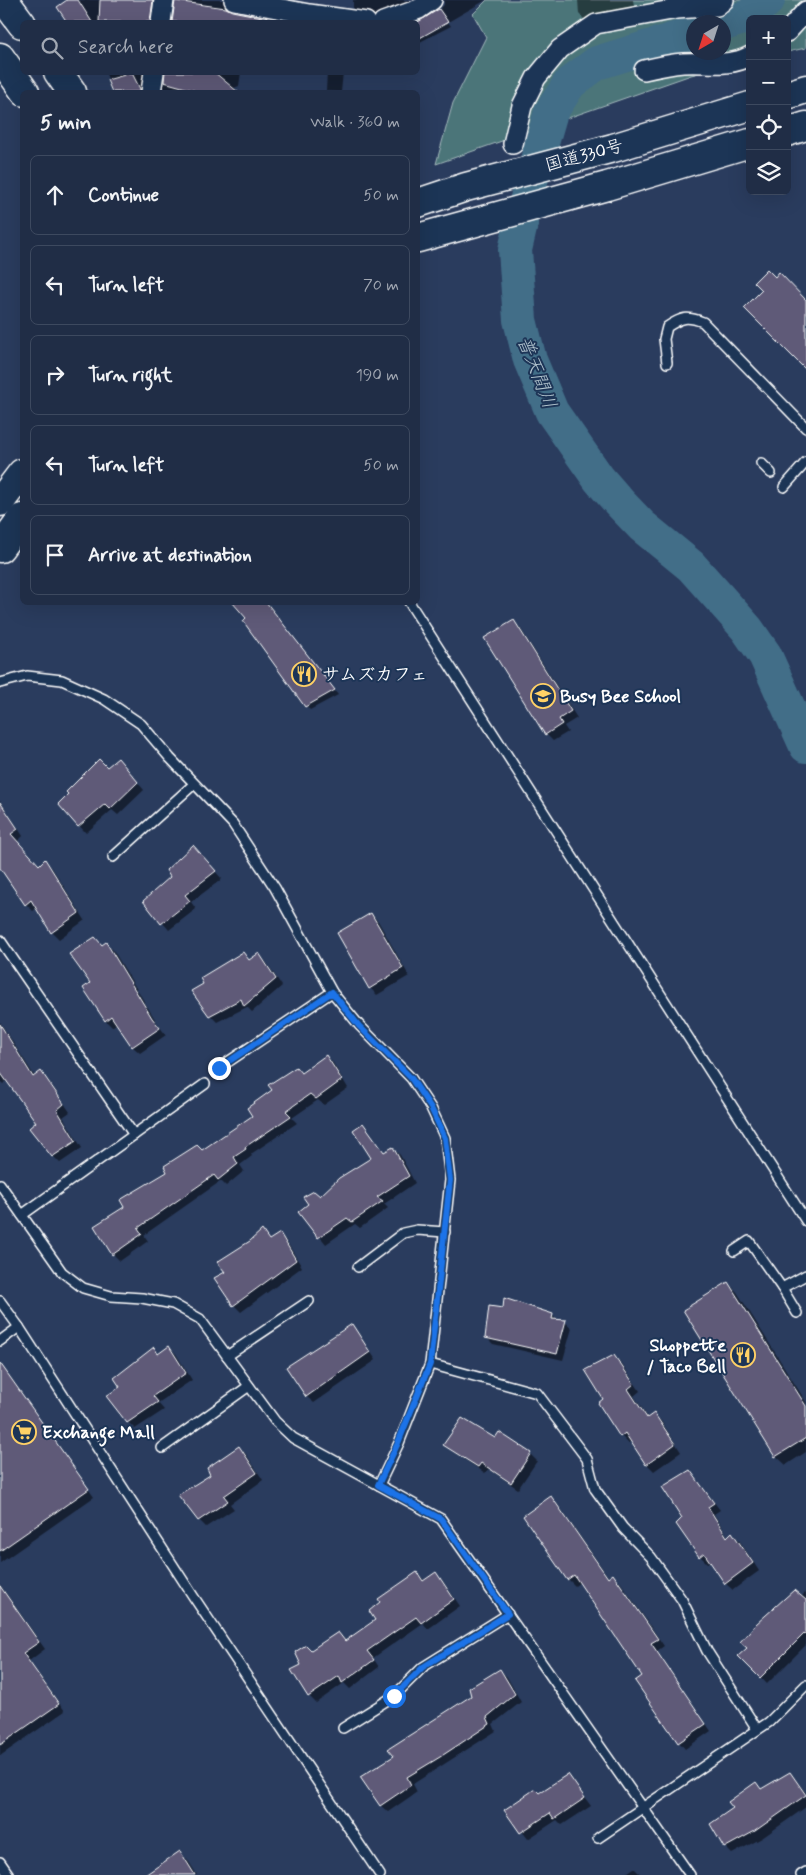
<!DOCTYPE html>
<meta charset="utf-8">
<style>
:root{--surface:#202d46;--page:#2d3951;--text:#f1f3f6;--muted:#a2a8b3;--line:#3d495f}
body{margin:0;font-family:Mynerve,"Klee One",sans-serif;background:var(--page);color:var(--text)}
.controls{position:absolute;right:15px;top:15px;display:grid;overflow:hidden;border-radius:8px;box-shadow:0 5px 20px #0002}
.controls button{width:45px;height:45px;display:grid;place-items:center;padding:0;border:0;border-bottom:1px solid var(--line);background:var(--surface);color:var(--text);font:25px sans-serif}
.compass{position:absolute;left:686px;top:15px;width:45px;height:45px;border-radius:50%;background:var(--surface);box-shadow:0 5px 20px #0002;rotate:219deg}
.stop{position:absolute;width:15px;height:15px;margin:-11px;border:4px solid #1a73e8;border-radius:50%;background:#fff}
.stop.end{background:#1a73e8;border-color:#fff;box-shadow:0 1px 5px #0008}
.list{margin:0;padding:0;list-style:none}
h2{display:flex;justify-content:space-between;align-items:center;height:65px;margin:0;padding:0 20px;font-size:21px}
h2 small{font-size:16px;font-weight:400;color:var(--muted)}
.list li{display:grid;grid-template-columns:32px 1fr auto;gap:15px;align-items:center;box-sizing:border-box;height:80px;margin:0 10px 10px;padding:0 10px;border:1px solid var(--line);border-radius:8px}
.list b{display:block;font-size:19px;white-space:nowrap}
.list em{font-size:16px;font-style:normal;color:var(--muted)}
.icon{flex:none;width:28px;height:28px;fill:none;stroke:currentColor;stroke-width:2;stroke-linecap:round;stroke-linejoin:round}
.map{position:relative;flex:none;width:806px;height:1875px;overflow:hidden}
.search{position:absolute;background:var(--surface);box-shadow:0 5px 20px #0002;left:20px;top:20px;width:400px;height:55px;display:flex;align-items:center;gap:12px;box-sizing:border-box;padding:0 18px;border-radius:8px;color:var(--muted);font-size:19px}
.panel{position:absolute;background:var(--surface);box-shadow:0 5px 20px #0002;left:20px;top:90px;width:400px;height:515px;border-radius:8px}
.map>svg:first-child{display:block}
.green{fill:#4b7479;stroke:#a5babc;fill-rule:evenodd}
.shadow{fill:#0007}
.lines{fill:none;stroke-linecap:round;stroke-linejoin:round}
.river{stroke:#426e88;stroke-width:34}
.building{fill:#5e5a78;stroke:#fff}
.lane-casing{stroke:#fff;stroke-width:12}
.street-casing{stroke:#fff;stroke-width:22}
.primary-casing{stroke:#fff;stroke-width:31}
.highway-casing{stroke:#fff;stroke-width:31}
.lane{stroke:#1d3557;stroke-width:9}
.street{stroke:#1d3557;stroke-width:19}
.primary{stroke:#1d3557;stroke-width:28}
.highway{stroke:#1d3557;stroke-width:28}
.route{stroke:#1a73e8;stroke-width:6}
.labels{text-anchor:middle;stroke-width:4;stroke-linejoin:round;paint-order:stroke}
.street-label{font-size:18px;fill:#fff;stroke:#1d3557}
.poi-label{font-size:18px;font-weight:bold;fill:#fff;stroke:#1d3557;text-anchor:start}
.water-label{font-size:19px;font-style:italic;fill:#b3c5cf;stroke:#1d3557}
</style>
<div class="map">
<svg width="806" height="1875" viewBox="0 0 806 1875">
<rect width="100%" height="100%" fill="#2a3c5e"/>
<filter id="ink" filterUnits="userSpaceOnUse"><feTurbulence type="fractalNoise" baseFrequency=".02" numOctaves="2"/><feDisplacementMap in="SourceGraphic" scale="10" xChannelSelector="R" yChannelSelector="G"/><feConvolveMatrix kernelMatrix="1 2 1 2 8 2 1 2 1" color-interpolation-filters="sRGB"/></filter>
<g filter="url(#ink)">
<path class="green" d="M487,0H806V48L787,52V19H750V61L691,75L436,164L453,103L486,37L473,14ZM694,22H724V52H694Z"/>
<g class="shadow">
<path d="M66,0H159L156,22H64L67,20V1Z"/>
<path d="M175,0H229L228,9L251,20L250,22H173Z"/>
<path d="M353,0H411V6L380,19L374,15L358,13L353,8Z"/>
<path d="M444,0H486L448,22L451,26L418,43V23L439,10L444,5Z"/>
<path d="M578,0H633L635,12L585,20L579,14Z"/>
<path d="M105,72H149L146,92H114Z"/>
<path d="M165,72H241L239,86L234,88L239,92H163Z"/>
<path d="M327,72H343L341,92L326,91Z"/>
<path d="M418,164L420,171L418,172Z"/>
<path d="M267,604L338,695L310,710L306,706L248,618Z"/>
<path d="M513,621L520,628L577,718L564,726L568,732L553,741L546,734L486,639Z"/>
<path d="M118,759L144,790L118,815L112,810L86,833L59,804Z"/>
<path d="M0,801L23,836L17,842L39,866L45,861L52,868L85,920L59,939L52,932L37,908L33,911L26,904L0,866Z"/>
<path d="M193,846L222,879L191,902L196,909L169,930L144,901L172,877Z"/>
<path d="M371,914L378,921L409,976L377,995L370,988L339,934Z"/>
<path d="M106,944L113,950L159,1026L166,1035L140,1053L133,1047L117,1023L112,1027L106,1021L85,989L92,984L102,946Z"/>
<path d="M243,953L250,961L259,955L266,962L282,986L252,1012L247,1007L217,1022L210,1015L205,985Z"/>
<path d="M0,1022L35,1077L41,1073L48,1080L70,1112L63,1117L82,1148L60,1163L53,1156L37,1122L8,1080L3,1084L0,1081Z"/>
<path d="M326,1056L333,1063L348,1088L324,1105L318,1100L292,1118L297,1123L251,1154L252,1156L240,1165L244,1171L226,1186L221,1181L144,1235L148,1241L120,1261L113,1254L125,1208L254,1116L302,1074Z"/>
<path d="M362,1125L385,1153L393,1149L400,1155L415,1183L384,1204L388,1208L360,1228L355,1224L326,1244L300,1212L372,1158Z"/>
<path d="M262,1232L270,1241L280,1234L286,1241L302,1267L241,1312L234,1305L227,1272L251,1242Z"/>
<path d="M728,1283L737,1292L806,1402V1452L786,1465L776,1456Z"/>
<path d="M552,1315L558,1321L565,1322L572,1328L563,1360L493,1344L486,1337Z"/>
<path d="M352,1326L358,1333L376,1360L314,1403L307,1397L287,1368Z"/>
<path d="M169,1347L176,1354L192,1380L158,1403L164,1410L135,1429L128,1422L122,1387L154,1349L160,1355Z"/>
<path d="M614,1356L621,1363L640,1391L634,1396L648,1418L654,1415L661,1421L681,1452L654,1471L647,1464L632,1441L628,1443L621,1436L599,1404L605,1399Z"/>
<path d="M6,1373L12,1380L94,1497L0,1563V1377Z"/>
<path d="M445,1444L530,1454L537,1461L518,1489L489,1469L485,1473L452,1451Z"/>
<path d="M239,1447L246,1454L263,1480L230,1504L234,1509L206,1527L199,1520L212,1475Z"/>
<path d="M690,1471L720,1510L714,1514L728,1537L732,1533L739,1540L759,1571L733,1590L726,1584L711,1561L707,1563L700,1556L678,1524L684,1518Z"/>
<path d="M551,1498L558,1505L609,1578L613,1575L620,1582L664,1646L657,1651L711,1731L685,1749L679,1742L644,1676L580,1582L575,1586L568,1579Z"/>
<path d="M417,1573L425,1581L435,1574L442,1580L460,1606L428,1629L423,1623L373,1658L379,1667L350,1689L344,1683L316,1703L309,1696L303,1665L311,1651L338,1633L346,1641L376,1620Z"/>
<path d="M0,1585L45,1649L29,1661L65,1711L0,1756Z"/>
<path d="M806,1592V1645L767,1684L740,1656Z"/>
<path d="M500,1670L507,1677L521,1702L493,1724L496,1731L413,1784L417,1792L388,1812L381,1806L362,1777L396,1756L473,1696Z"/>
<path d="M790,1773L806,1793V1807L762,1838L732,1854L725,1847L735,1809L756,1784L762,1790Z"/>
<path d="M568,1775L591,1806L562,1825L557,1820L528,1839L506,1810L539,1795Z"/>
<path d="M180,1853L189,1862L197,1875H147Z"/>
<path d="M634,1868L641,1875H624Z"/>
</g>
<g class="lines">
<g class="river">
<path d="M724,24L749,16L768,0"/>
<path d="M694,33L597,63L570,83L551,112L531,181L515,250L520,320L530,360L552,412L599,479L619,502L642,526L691,566L747,629L765,655L806,746"/>
</g>
</g>
<g class="building">
<path d="M67,0H78L92,22H67L57,7Z"/>
<path d="M100,0H153L150,22H99Z"/>
<path d="M175,1L226,8L232,11L262,17L261,22H172Z"/>
<path d="M439,9L448,22L418,39V22Z"/>
<path d="M165,72H214L238,92H200L164,82Z"/>
<path d="M132,73L140,89V92H112L107,80Z"/>
<path d="M767,269L775,277L779,272L806,300V370L744,308L762,290L754,282Z"/>
<path d="M232,602H266L335,690L305,707L243,621L246,618Z"/>
<path d="M514,620L571,711L559,719L562,724L545,735L484,638Z"/>
<path d="M118,758L138,782L110,809L105,804L78,827L58,804L68,794L66,792L99,759L107,767Z"/>
<path d="M0,802L18,829L11,834L39,865L45,859L79,913L51,933L31,900L25,905L0,868Z"/>
<path d="M193,845L216,871L185,895L190,901L161,924L143,901L170,877L166,870Z"/>
<path d="M371,913L403,968L369,989L337,933Z"/>
<path d="M95,937L102,945L106,942L152,1018L160,1028L132,1047L111,1016L105,1021L83,988L90,983L69,954Z"/>
<path d="M243,952L249,960L259,953L276,979L244,1006L241,999L209,1016L191,991L203,984L200,978Z"/>
<path d="M0,1024L33,1077L41,1071L64,1104L57,1110L76,1141L52,1157L29,1128L36,1122L0,1072Z"/>
<path d="M326,1055L342,1080L316,1099L310,1094L286,1111L291,1116L245,1147L246,1149L234,1157L238,1164L218,1180L214,1175L138,1228L142,1234L112,1255L94,1226L124,1207L120,1200L167,1172L164,1166L197,1145L202,1150L252,1116L247,1108L272,1090L268,1085L296,1067L301,1073Z"/>
<path d="M363,1123L384,1152L393,1147L409,1176L377,1197L383,1201L352,1222L347,1218L318,1238L298,1212L308,1204L303,1197L314,1191L320,1196L339,1178L371,1158L353,1130Z"/>
<path d="M262,1230L269,1240L280,1233L296,1260L233,1306L214,1278L225,1272L217,1262L250,1241Z"/>
<path d="M728,1282L806,1406V1438L775,1457L683,1310Z"/>
<path d="M504,1298L553,1314L552,1319L566,1320L557,1354L485,1338L489,1306L503,1308Z"/>
<path d="M352,1324L370,1352L306,1397L286,1367Z"/>
<path d="M169,1346L186,1373L153,1396L158,1402L127,1423L106,1396L120,1387L114,1378L154,1347L158,1354Z"/>
<path d="M614,1355L634,1384L628,1389L647,1418L654,1413L675,1444L646,1465L625,1433L620,1437L598,1403L603,1399L585,1370Z"/>
<path d="M0,1363L89,1489L0,1551Z"/>
<path d="M462,1418L495,1438L499,1432L531,1453L511,1483L481,1463L478,1467L443,1445Z"/>
<path d="M239,1446L257,1473L224,1496L228,1501L198,1521L178,1495L210,1475L207,1468Z"/>
<path d="M690,1470L714,1503L708,1507L727,1537L732,1532L753,1563L725,1584L704,1553L699,1557L676,1524L682,1518L662,1487Z"/>
<path d="M551,1496L608,1578L613,1574L658,1639L651,1643L706,1724L678,1743L635,1681L642,1676L574,1575L567,1580L523,1516Z"/>
<path d="M417,1572L423,1581L436,1572L454,1599L421,1623L416,1617L367,1651L374,1660L342,1683L339,1676L308,1697L291,1670L301,1665L295,1652L306,1645L311,1650L338,1632L345,1641L375,1620L369,1611L380,1602L378,1599Z"/>
<path d="M0,1586L39,1642L23,1653L59,1704L0,1745Z"/>
<path d="M794,1590L806,1600V1632L760,1678L738,1656L747,1648L740,1642L756,1624Z"/>
<path d="M500,1669L515,1694L487,1717L490,1724L440,1757L407,1777L411,1785L380,1806L360,1777L394,1756L388,1749L471,1696L469,1688Z"/>
<path d="M790,1772L806,1795L755,1831L724,1848L710,1824L733,1808L728,1802L756,1782L761,1789Z"/>
<path d="M568,1774L585,1798L554,1819L550,1813L520,1833L504,1810L535,1789L539,1793Z"/>
<path d="M180,1851L195,1875H145Z"/>
</g>
<g class="lines">
<defs>
<g id="lane">
<path d="M667,363L664,339L667,327C682,317 687,316 703,322L806,428"/>
<path d="M761,463L771,473"/>
<path d="M784,487L806,462"/>
<path d="M409,602L806,1221"/>
<path d="M0,683L27,676L62,680L104,699L141,724L170,758L233,824L275,888L332,992L359,1025L411,1078L431,1108L445,1138L450,1180L430,1364L399,1443L379,1485"/>
<path d="M113,857L194,784"/>
<path d="M0,940L134,1135"/>
<path d="M219,1068L332,992"/>
<path d="M0,1184L62,1272L83,1288L111,1296L142,1298L173,1304L200,1319L275,1421L293,1438L441,1519L690,1875"/>
<path d="M22,1215L205,1084"/>
<path d="M734,1251L749,1241L782,1288"/>
<path d="M358,1267L403,1233L417,1230L445,1232"/>
<path d="M0,1301L19,1327L193,1596L380,1875"/>
<path d="M797,1313L782,1288L806,1275"/>
<path d="M0,1341L19,1327"/>
<path d="M227,1356L309,1301"/>
<path d="M430,1364L537,1393L587,1459L595,1489L623,1528L651,1557L682,1600L707,1651L757,1729"/>
<path d="M162,1448L249,1386"/>
<path d="M343,1728L394,1696L423,1667L508,1614"/>
<path d="M598,1838L769,1722L806,1685"/>
<path d="M0,1862L9,1875"/>
<path d="M801,1875L806,1872"/>
</g>
<g id="street">
<path d="M234,0L309,14L366,22"/>
<path d="M161,22L164,0"/>
<path d="M383,22L419,9L432,0"/>
<path d="M787,32L806,11"/>
<path d="M644,70C657,67 670,64 683,63C706,61 728,68 750,56"/>
<path d="M151,92L154,72"/>
<path d="M513,144L522,106L536,78L560,49L596,24L677,9L717,6L724,0"/>
</g>
<g id="primary">
<path d="M4,0L22,24"/>
<path d="M0,57L25,92"/>
<path d="M58,72L72,92"/>
</g>
<g id="highway">
<path d="M787,95L806,89"/>
<path d="M787,132L806,126"/>
<path d="M418,203L466,187L613,148L750,106"/>
<path d="M418,238L607,186L750,143"/>
<path d="M0,502L22,473"/>
<path d="M0,548L22,518"/>
</g>
</defs>
<use href="#lane" class="lane-casing"/>
<use href="#street" class="street-casing"/>
<use href="#primary" class="primary-casing"/>
<use href="#highway" class="highway-casing"/>
<use href="#lane" class="lane"/>
<use href="#street" class="street"/>
<use href="#primary" class="primary"/>
<use href="#highway" class="highway"/>
</g>
</g>
<g class="lines" filter="url(#ink)">
<path class="route" d="M219,1068L332,992L359,1026L411,1078L431,1108L445,1138L450,1180L430,1364L398,1443L378,1485L441,1519L508,1614L423,1667L394,1696"/>
</g>
<defs>
<symbol id="restaurant-ring" viewBox="-11 -11 22 22"><circle r="9.5" fill="#1d3557" stroke="#ffd166" stroke-width="1.5"/><path d="M-5-6h1v4h1v-4h1v4h1v-4h1v5L-1.5 .5V6h-2V.5L-5-1ZM5-6V6H3V1.5H1.5Q1.5-4 5-6Z" fill="#ffd166"/></symbol>
<symbol id="school-ring" viewBox="-11 -11 22 22"><circle r="9.5" fill="#1d3557" stroke="#ffd166" stroke-width="1.5"/><path d="M0-5L7-2L0 1L-7-2ZM-4 1L0 2.5L4 1V4Q0 6-4 4Z" fill="#ffd166"/></symbol>
<symbol id="supermarket-ring" viewBox="-11 -11 22 22"><circle r="9.5" fill="#1d3557" stroke="#ffd166" stroke-width="1.5"/><path d="M-6-5.5h2.5l.6 2H6L4.5 2H-2.5L-4.4-4H-6ZM-1.5 3.2a1.3 1.3 0 1 0 .1 0ZM3 3.2a1.3 1.3 0 1 0 .1 0Z" fill="#ffd166"/></symbol>
</defs>
<g fill-rule="evenodd">
<use href="#restaurant-ring" x="290" y="660" width="28" height="28"/>
<use href="#school-ring" x="529" y="682" width="28" height="28"/>
<use href="#restaurant-ring" x="729" y="1341" width="28" height="28"/>
<use href="#supermarket-ring" x="10" y="1418" width="28" height="28"/>
</g>
<g class="labels">
<g class="street-label">
<text transform="translate(584 155) rotate(-15)" y="6">国道330号</text>
</g>
<g class="poi-label">
<text x="322" y="680">サムズカフェ</text>
<text x="560" y="702">Busy Bee School</text>
<text x="726" y="1351" text-anchor="end">Shoppette<tspan x="726" dy="21">/ Taco Bell</tspan></text>
<text x="42" y="1438">Exchange Mall</text>
</g>
<g class="water-label">
<text transform="translate(538 372) rotate(69)" y="7">普天間川</text>
</g>
</g>
</svg>
<div class="controls">
<button>+</button>
<button>−</button>
<button><svg class="icon" aria-label="locate" viewBox="0 0 24 24"><circle cx="12" cy="12" r="6"/><path d="M12 2v4M12 18v4M2 12h4M18 12h4"/></svg></button>
<button><svg class="icon" aria-label="layers" viewBox="0 0 24 24"><path d="M12 4l9 5-9 5-9-5zM3 14l9 5 9-5"/></svg></button>
</div>
<svg class="compass" viewBox="-18 -18 36 36"><path d="M0-13l5 13h-10z" fill="#e53935"/><path d="M0 13l5-13h-10z" fill="#a2a8b3"/></svg>
<div class="stop" style="left:394px;top:1696px"></div>
<div class="stop end" style="left:219px;top:1068px"></div>
<div class="search"><svg class="icon" aria-label="search" viewBox="0 0 24 24"><circle cx="10" cy="10" r="6"/><path d="M15 15l6 6"/></svg>Search here</div>
<section class="panel">
<h2>5 min<small>Walk · 360 m</small></h2>
<ul class="list">
<li><svg class="icon" aria-label="ahead" viewBox="0 0 24 24"><path d="M12 20V5M6 11l6-6 6 6"/></svg><div><b>Continue</b></div><em>50 m</em></li>
<li><svg class="icon" aria-label="left" viewBox="0 0 24 24"><path d="M17 20v-9H6M10 6l-5 5 5 5"/></svg><div><b>Turn left</b></div><em>70 m</em></li>
<li><svg class="icon" aria-label="right" viewBox="0 0 24 24"><path d="M7 20v-9h11M14 6l5 5-5 5"/></svg><div><b>Turn right</b></div><em>190 m</em></li>
<li><svg class="icon" aria-label="left" viewBox="0 0 24 24"><path d="M17 20v-9H6M10 6l-5 5 5 5"/></svg><div><b>Turn left</b></div><em>50 m</em></li>
<li><svg class="icon" aria-label="arrive" viewBox="0 0 24 24"><path d="M6 21V4h12l-3 4 3 4H6"/></svg><div><b>Arrive at destination</b></div></li>
</ul>
</section>
</div>
